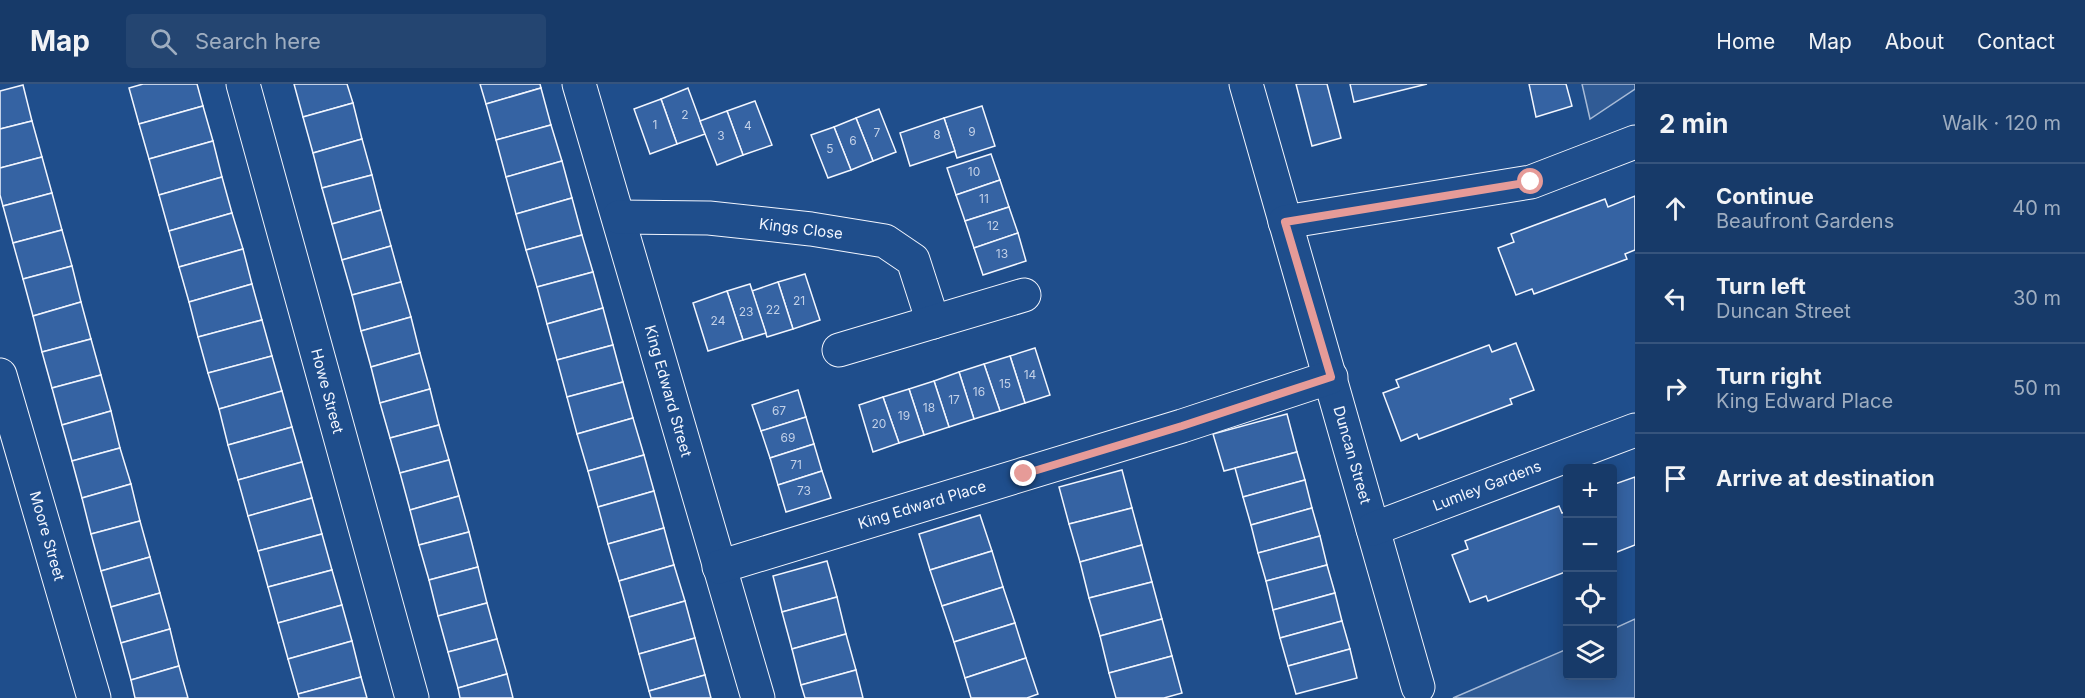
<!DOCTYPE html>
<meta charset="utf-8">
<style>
:root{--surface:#173a69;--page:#244571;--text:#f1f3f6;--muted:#9eadc0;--line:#36547d}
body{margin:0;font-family:Inter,sans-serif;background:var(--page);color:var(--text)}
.controls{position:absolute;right:18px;bottom:18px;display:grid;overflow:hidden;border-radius:6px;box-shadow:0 3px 15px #0003}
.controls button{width:54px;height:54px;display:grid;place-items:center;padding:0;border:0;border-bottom:2px solid var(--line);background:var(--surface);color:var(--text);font:30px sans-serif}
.stop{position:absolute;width:18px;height:18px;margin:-14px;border:4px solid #e69b98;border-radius:50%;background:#fff}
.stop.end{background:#e69b98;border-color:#fff;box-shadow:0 2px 6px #0008}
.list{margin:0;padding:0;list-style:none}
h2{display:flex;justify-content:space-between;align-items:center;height:78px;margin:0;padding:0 24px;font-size:26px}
h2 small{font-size:20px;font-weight:400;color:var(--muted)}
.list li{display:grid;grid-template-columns:39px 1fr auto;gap:18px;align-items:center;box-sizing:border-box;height:90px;padding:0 24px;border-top:2px solid var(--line)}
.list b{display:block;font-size:22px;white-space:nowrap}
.list p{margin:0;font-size:20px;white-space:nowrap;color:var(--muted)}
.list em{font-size:20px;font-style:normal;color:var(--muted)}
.icon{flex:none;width:33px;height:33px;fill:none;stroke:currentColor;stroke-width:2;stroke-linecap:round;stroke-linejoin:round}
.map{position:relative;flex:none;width:1635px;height:614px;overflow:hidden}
header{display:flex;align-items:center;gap:36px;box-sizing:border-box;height:84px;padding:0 30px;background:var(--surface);border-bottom:2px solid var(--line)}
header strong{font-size:28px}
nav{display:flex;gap:33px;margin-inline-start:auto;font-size:21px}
.search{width:420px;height:54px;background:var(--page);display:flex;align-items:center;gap:15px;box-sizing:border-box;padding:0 21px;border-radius:6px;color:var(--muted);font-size:22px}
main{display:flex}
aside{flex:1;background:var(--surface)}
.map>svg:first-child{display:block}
.built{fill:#305b95;stroke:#a8bbd7;stroke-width:1.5}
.building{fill:#3563a3;stroke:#f2f6ff;stroke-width:1.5}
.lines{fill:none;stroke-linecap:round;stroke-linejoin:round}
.minor-casing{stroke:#f2f6ff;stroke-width:35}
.minor{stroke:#1f4e8c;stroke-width:33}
.route{stroke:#e69b98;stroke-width:8}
.labels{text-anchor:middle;stroke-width:4.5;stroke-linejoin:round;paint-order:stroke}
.number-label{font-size:12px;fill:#c3d1e8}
.street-label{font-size:15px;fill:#f2f6ff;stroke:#1f4e8c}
</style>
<header>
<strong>Map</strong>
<div class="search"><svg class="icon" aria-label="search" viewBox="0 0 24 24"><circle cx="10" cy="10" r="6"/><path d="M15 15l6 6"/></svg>Search here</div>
<nav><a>Home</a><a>Map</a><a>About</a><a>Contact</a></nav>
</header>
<main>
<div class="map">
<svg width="1635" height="614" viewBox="0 0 1635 614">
<rect width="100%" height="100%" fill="#1f4e8c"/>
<g class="built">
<path d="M1582,0H1635V5L1590,35Z"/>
<path d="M1635,535V614H1453L1567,565L1568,592H1612L1613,545Z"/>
</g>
<g class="building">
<path d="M143,0H197L203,22L139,40L129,4Z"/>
<path d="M294,0H347L353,19L303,33Z"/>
<path d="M480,0H540L541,4L486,20Z"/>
<path d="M1296,0H1327L1341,54L1312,62Z"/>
<path d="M1350,0H1427L1354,18Z"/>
<path d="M1529,0H1566L1572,22L1536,33Z"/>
<path d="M23,1L32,37L0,45V7Z"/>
<path d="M541,4L551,41L496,56L486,20Z"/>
<path d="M688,4L705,50L677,60L661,15Z"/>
<path d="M661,15L677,60L650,70L634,25Z"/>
<path d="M755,17L772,61L743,71L727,27Z"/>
<path d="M353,19L362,55L313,69L303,33Z"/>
<path d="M203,22L213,57L149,75L139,40Z"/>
<path d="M982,22L995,62L957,74L944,34Z"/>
<path d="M879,25L896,68L873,77L856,34Z"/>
<path d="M727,27L743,71L717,81L700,37Z"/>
<path d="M856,34L873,77L851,86L834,43Z"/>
<path d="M944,34L955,67L910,82L900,49Z"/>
<path d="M32,37L42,73L0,84V45Z"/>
<path d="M551,41L562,77L506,93L496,56Z"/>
<path d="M834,43L851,86L828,94L811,51Z"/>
<path d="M362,55L372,91L322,104L313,69Z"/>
<path d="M213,57L222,93L159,111L149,75Z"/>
<path d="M991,70L1000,96L956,111L947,84Z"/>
<path d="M42,73L52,109L3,122L0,111V84Z"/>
<path d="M562,77L572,114L516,130L506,93Z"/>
<path d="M372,91L381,126L332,140L322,104Z"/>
<path d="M222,93L232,129L169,147L159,111Z"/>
<path d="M1000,96L1009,123L965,137L956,111Z"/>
<path d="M52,109L62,146L13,159L3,122Z"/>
<path d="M1635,112V166L1625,170L1627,175L1534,210L1532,205L1516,211L1498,164L1514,158L1511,150L1605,115L1608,123Z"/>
<path d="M572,114L582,151L526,166L516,130Z"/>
<path d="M1009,123L1018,149L974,164L965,137Z"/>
<path d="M381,126L391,162L342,176L332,140Z"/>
<path d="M232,129L243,165L179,183L169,147Z"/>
<path d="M62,146L72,182L23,195L13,159Z"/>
<path d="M1018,149L1026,177L983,191L974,164Z"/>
<path d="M582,151L593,188L537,203L526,166Z"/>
<path d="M391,162L401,198L352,211L342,176Z"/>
<path d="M243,165L252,200L189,218L179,183Z"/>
<path d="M72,182L81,218L33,232L23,195Z"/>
<path d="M593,188L603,224L547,240L537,203Z"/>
<path d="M805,190L820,236L793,245L778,198Z"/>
<path d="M401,198L411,233L361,247L352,211Z"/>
<path d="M778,198L793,245L767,253L752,207Z"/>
<path d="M252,200L262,236L198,253L189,218Z"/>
<path d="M750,200L766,249L743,256L727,207Z"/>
<path d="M727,207L743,256L708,267L693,219Z"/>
<path d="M81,218L91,255L42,268L33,232Z"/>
<path d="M603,224L613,261L557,276L547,240Z"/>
<path d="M411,233L420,269L371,283L361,247Z"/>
<path d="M262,236L272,272L208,289L198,253Z"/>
<path d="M91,255L101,291L52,304L42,268Z"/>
<path d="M1516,259L1534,306L1510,315L1512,320L1419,355L1417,350L1401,357L1383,309L1399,303L1396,296L1489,261L1492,268Z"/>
<path d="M613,261L623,298L567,313L557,276Z"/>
<path d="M1035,264L1050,311L1025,319L1010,272Z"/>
<path d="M420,269L430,305L380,319L371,283Z"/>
<path d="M272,272L282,307L219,325L208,289Z"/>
<path d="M1010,272L1025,319L1000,327L984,280Z"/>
<path d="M984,280L1000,327L974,335L959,288Z"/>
<path d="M959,288L974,335L949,343L934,297Z"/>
<path d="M101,291L111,327L62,341L52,304Z"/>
<path d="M934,297L949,343L924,351L909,305Z"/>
<path d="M623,298L633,334L577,350L567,313Z"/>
<path d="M430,305L439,341L390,354L380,319Z"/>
<path d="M909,305L924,351L899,359L883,313Z"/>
<path d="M798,306L806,333L761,347L752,321Z"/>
<path d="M282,307L292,343L228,361L219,325Z"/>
<path d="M883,313L899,359L873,368L859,321Z"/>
<path d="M111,327L120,364L72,377L62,341Z"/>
<path d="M1287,330L1297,368L1224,387L1213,350Z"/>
<path d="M806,333L814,360L770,374L761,347Z"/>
<path d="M633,334L644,371L588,387L577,350Z"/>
<path d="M439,341L449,376L400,389L390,354Z"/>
<path d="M292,343L302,378L238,396L228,361Z"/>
<path d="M814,360L822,387L778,401L770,374Z"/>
<path d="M120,364L131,400L82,414L72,377Z"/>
<path d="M1297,368L1305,396L1243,413L1235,384Z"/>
<path d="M644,371L654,407L598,423L588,387Z"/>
<path d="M449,376L459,412L410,426L400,389Z"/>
<path d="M302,378L312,414L248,432L238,396Z"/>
<path d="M1122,386L1132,424L1069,440L1059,403Z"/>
<path d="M822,387L831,414L786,428L778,401Z"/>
<path d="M1635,393V461L1617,468L1615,463L1612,464V401Z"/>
<path d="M1305,396L1312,424L1251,441L1243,413Z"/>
<path d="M131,400L140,437L91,450L82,414Z"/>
<path d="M654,407L664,444L608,460L598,423Z"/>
<path d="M459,412L469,448L419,461L410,426Z"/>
<path d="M312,414L322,450L258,467L248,432Z"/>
<path d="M1559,422L1562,429L1568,427V487L1488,517L1486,512L1470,518L1452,471L1468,465L1465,457Z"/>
<path d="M1132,424L1142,461L1080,478L1069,440Z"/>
<path d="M1312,424L1320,452L1258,469L1251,441Z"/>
<path d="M980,431L992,467L930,486L919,450Z"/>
<path d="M140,437L150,473L101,487L91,450Z"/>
<path d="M664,444L674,481L619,497L608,460Z"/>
<path d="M469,448L478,483L429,496L419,461Z"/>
<path d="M322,450L332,486L268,503L258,467Z"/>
<path d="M1320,452L1327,481L1266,497L1258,469Z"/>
<path d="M1142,461L1152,498L1089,514L1080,478Z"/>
<path d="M992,467L1003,503L942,522L930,486Z"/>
<path d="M150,473L160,509L111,523L101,487Z"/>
<path d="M827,477L837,513L782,528L773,492Z"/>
<path d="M674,481L685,517L629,533L619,497Z"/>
<path d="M1327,481L1335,509L1273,526L1266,497Z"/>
<path d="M478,483L487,519L438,532L429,496Z"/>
<path d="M332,486L342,521L278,539L268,503Z"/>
<path d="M1152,498L1162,535L1100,552L1089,514Z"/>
<path d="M1003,503L1015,539L954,558L942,522Z"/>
<path d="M160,509L170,545L121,559L111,523Z"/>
<path d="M1335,509L1342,537L1280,554L1273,526Z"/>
<path d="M837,513L846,550L792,565L782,528Z"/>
<path d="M685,517L695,554L639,570L629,533Z"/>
<path d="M487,519L497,555L448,568L438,532Z"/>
<path d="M342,521L352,557L288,575L278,539Z"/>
<path d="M1162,535L1172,572L1109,589L1100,552Z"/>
<path d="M1342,537L1350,565L1288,582L1280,554Z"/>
<path d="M1015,539L1026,574L965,594L954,558Z"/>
<path d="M170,545L179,582L131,596L121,559Z"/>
<path d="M846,550L856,586L801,601L792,565Z"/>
<path d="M695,554L705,591L649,607L639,570Z"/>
<path d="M497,555L507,590L458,604L448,568Z"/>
<path d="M352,557L361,593L298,610L288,575Z"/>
<path d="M1350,565L1357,594L1296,610L1288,582Z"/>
<path d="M1172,572L1182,609L1164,614H1116L1109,589Z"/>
<path d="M1026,574L1038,610L1027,614H971L965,594Z"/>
<path d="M179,582L188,614H135L131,596Z"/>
<path d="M856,586L863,614H805L801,601Z"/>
<path d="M507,590L513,614H460L458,604Z"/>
<path d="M705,591L711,614H651L649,607Z"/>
<path d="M361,593L367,614H299L298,610Z"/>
</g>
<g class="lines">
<defs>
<g id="minor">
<path d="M243,0L412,614"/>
<path d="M579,0L758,614"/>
<path d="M1246,0L1418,603"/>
<path d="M619,133L709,134L811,145L885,157L913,176L933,238"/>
<path d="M1285,138L1531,98L1635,58"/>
<path d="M839,266L1024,211"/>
<path d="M0,291L94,614"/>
<path d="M1373,445L1635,346"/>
<path d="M719,483L1182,342L1331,293"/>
</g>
</defs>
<use href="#minor" class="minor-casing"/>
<use href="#minor" class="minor"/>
</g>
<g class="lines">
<path class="route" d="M1024,390L1182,342L1331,293L1285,138L1531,98"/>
</g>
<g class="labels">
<g class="number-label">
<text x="685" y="35">2</text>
<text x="655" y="45">1</text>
<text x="748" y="46">4</text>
<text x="972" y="52">9</text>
<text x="877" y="53">7</text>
<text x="937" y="55">8</text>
<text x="721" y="56">3</text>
<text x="853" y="61">6</text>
<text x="830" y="69">5</text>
<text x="974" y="92">10</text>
<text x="984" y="119">11</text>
<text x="993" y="146">12</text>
<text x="1002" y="174">13</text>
<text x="799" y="221">21</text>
<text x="773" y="230">22</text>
<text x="746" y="232">23</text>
<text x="718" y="241">24</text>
<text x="1030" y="295">14</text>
<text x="1005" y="304">15</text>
<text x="979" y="312">16</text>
<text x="954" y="320">17</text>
<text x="929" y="328">18</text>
<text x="779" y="331">67</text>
<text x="904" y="336">19</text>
<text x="879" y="344">20</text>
<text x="788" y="358">69</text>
<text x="796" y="385">71</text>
<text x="804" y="411">73</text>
</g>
<g class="street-label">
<text transform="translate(801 145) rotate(7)" y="5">Kings Close</text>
<text transform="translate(327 307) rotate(75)" y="5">Howe Street</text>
<text transform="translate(668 307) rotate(74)" y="5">King Edward Street</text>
<text transform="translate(1352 371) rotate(74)" y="5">Duncan Street</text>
<text transform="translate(1487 402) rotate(-21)" y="5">Lumley Gardens</text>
<text transform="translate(922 421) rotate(-17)" y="5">King Edward Place</text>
<text transform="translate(47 452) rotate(74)" y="5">Moore Street</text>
</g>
</g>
</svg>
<div class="controls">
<button>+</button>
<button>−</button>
<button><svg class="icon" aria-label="locate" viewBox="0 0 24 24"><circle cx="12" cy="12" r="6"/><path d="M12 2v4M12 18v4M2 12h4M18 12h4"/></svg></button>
<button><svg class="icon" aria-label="layers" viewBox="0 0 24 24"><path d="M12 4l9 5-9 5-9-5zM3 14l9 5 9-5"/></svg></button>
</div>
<div class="stop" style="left:1531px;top:98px"></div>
<div class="stop end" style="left:1024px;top:390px"></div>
</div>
<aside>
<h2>2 min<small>Walk · 120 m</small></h2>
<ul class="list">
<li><svg class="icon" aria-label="ahead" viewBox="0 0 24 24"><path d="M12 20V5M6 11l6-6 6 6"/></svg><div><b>Continue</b><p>Beaufront Gardens</p></div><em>40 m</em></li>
<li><svg class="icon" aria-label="left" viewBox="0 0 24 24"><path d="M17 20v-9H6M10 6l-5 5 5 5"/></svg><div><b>Turn left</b><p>Duncan Street</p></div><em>30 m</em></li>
<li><svg class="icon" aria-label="right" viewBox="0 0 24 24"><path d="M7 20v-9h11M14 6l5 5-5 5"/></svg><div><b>Turn right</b><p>King Edward Place</p></div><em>50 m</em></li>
<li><svg class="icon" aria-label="arrive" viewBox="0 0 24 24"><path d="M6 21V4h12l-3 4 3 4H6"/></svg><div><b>Arrive at destination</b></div></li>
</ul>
</aside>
</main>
